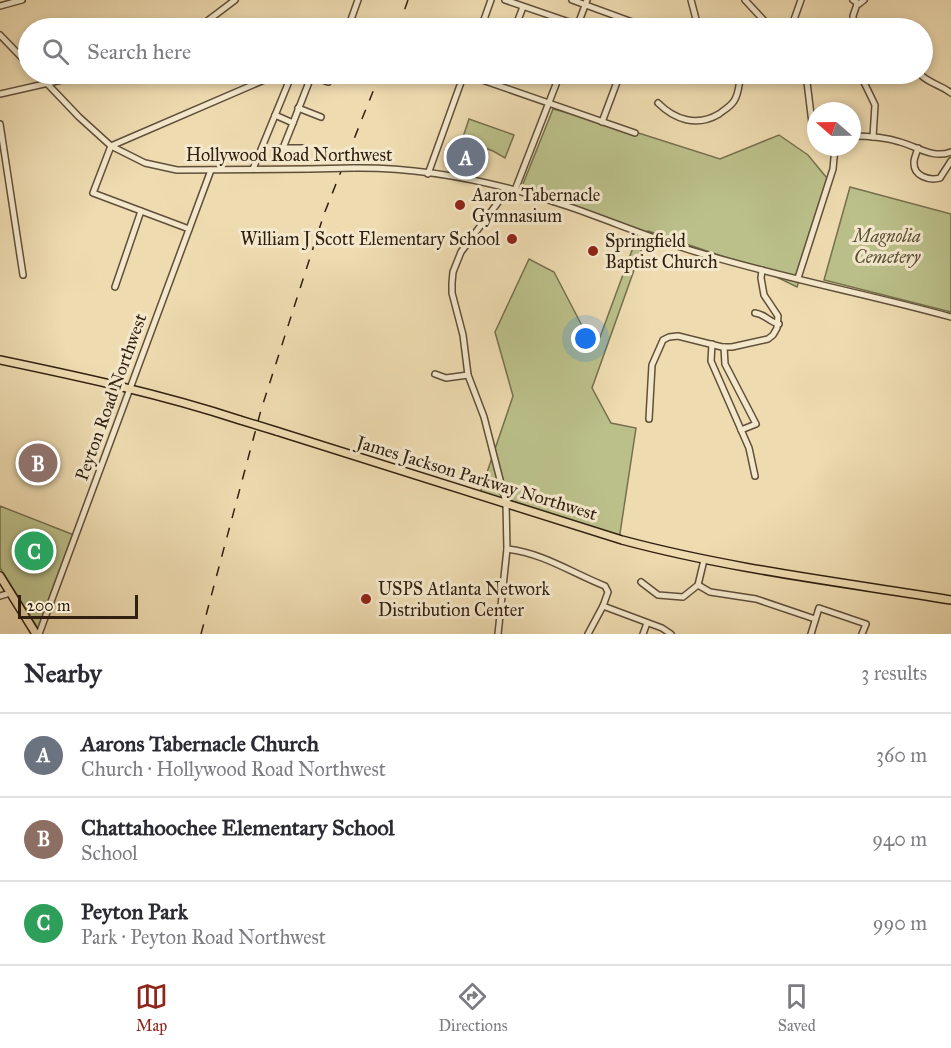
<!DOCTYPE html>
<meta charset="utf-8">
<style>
:root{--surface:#fff;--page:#f2f2f3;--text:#2b2b33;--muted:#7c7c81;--line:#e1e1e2;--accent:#8f2418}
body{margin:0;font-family:"IM FELL Great Primer",serif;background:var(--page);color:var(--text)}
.compass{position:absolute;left:807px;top:102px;width:54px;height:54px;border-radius:50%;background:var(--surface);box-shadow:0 3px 9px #0003;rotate:290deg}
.scale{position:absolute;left:18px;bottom:15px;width:120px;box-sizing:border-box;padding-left:6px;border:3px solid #312012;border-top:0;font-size:16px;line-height:21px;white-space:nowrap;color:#312012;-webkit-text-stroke:4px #f4e8cc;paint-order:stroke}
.you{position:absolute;left:586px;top:339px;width:21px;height:21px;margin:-15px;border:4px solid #fff;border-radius:50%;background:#1a73e8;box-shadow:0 0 0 9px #1a73e833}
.badge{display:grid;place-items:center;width:39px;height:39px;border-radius:50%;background:var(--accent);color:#fff;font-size:20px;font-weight:700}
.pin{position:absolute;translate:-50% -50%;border:3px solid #fff;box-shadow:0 2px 6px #0006}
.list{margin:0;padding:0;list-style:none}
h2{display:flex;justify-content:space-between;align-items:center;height:78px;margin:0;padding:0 24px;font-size:26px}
h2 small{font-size:20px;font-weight:400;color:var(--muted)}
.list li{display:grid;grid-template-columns:39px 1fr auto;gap:18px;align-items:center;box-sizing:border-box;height:84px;padding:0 24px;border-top:2px solid var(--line)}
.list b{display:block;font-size:22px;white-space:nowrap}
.list p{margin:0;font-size:20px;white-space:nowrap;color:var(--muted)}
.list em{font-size:20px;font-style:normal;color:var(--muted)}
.icon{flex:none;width:33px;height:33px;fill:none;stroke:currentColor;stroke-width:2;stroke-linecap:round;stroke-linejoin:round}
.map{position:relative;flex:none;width:951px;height:634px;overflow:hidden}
.search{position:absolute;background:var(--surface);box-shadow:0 3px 9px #0003;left:18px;right:18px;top:18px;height:66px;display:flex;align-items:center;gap:15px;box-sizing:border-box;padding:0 21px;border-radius:33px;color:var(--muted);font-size:22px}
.sheet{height:330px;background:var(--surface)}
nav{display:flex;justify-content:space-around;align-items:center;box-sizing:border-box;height:84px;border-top:2px solid var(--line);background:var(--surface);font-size:16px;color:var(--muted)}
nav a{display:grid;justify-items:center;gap:3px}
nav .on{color:var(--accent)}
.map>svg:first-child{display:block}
.green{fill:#bbc08a;stroke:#76704e;stroke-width:1.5}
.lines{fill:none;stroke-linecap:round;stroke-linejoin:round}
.minor-casing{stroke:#604f3a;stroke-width:8}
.major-casing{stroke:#312012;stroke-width:10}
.minor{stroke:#f4e8cc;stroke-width:5}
.major{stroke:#eedbb0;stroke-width:7}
.rail{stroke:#312012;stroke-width:1.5;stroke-dasharray:10 10;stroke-linecap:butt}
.minor-bridge-casing{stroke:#604f3a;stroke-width:8;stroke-linecap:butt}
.major-bridge-casing{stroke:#312012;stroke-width:10;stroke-linecap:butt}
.minor-bridge{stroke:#f4e8cc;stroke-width:5}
.major-bridge{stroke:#eedbb0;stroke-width:7}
.poi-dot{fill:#8f2418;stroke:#f4e8cc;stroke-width:2}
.labels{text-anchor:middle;stroke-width:6;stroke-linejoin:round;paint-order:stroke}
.street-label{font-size:18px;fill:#312012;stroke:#f4e8cc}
.poi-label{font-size:18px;fill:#312012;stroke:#f4e8cc;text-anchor:start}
.park-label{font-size:18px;font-style:italic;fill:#5a5036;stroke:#f4e8cc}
</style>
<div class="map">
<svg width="951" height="634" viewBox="0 0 951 634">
<rect width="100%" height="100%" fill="#eedbb0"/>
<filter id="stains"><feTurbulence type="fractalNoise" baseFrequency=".00333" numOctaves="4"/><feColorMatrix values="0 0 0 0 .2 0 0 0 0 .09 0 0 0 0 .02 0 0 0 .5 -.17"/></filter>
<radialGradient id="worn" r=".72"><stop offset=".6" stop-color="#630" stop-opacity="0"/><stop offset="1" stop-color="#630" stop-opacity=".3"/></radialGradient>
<g class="green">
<path d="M553,109L604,122L720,159L779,135L808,155L831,183L797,287L760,269L648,231L592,388L611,423L636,428L619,540L479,496L513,396L495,332L529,259L554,272L592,345L600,337L638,234L609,222L519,194Z"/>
<path d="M469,119L514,135L505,158L493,151L462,140Z"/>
<path d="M850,187L951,214V312L824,280Z"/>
<path d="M0,506L74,535L38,629L0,568Z"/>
</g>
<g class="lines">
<defs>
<g id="minor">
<path d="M505,0L578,25"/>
<path d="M572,0L635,23L637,28"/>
<path d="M691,0L696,19V28"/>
<path d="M745,0L771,28"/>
<path d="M853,0L859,4L864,0"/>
<path d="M0,6L22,0"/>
<path d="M853,23H866L881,28"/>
<path d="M577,27L587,0"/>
<path d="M198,28L235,0"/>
<path d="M348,28L358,0"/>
<path d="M481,28L491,0"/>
<path d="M515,28L523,7"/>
<path d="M791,28L801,0"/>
<path d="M853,28V16L857,4"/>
<path d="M0,35L28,64"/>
<path d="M38,74L79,117L111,146L145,163L177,170L309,169"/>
<path d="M465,74L635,133"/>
<path d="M806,74L812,123L816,131"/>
<path d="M860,74L875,105L873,137"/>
<path d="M920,74C928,83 941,85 951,93"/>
<path d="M314,77L328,82L331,74"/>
<path d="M495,84L498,74"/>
<path d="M0,94L88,74"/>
<path d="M658,103C675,120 697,127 719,114C724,110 730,107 734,101C739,94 739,83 741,74"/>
<path d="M298,108L321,117"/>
<path d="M602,122L620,74"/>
<path d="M293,123L309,82L311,78L324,74"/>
<path d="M0,124L23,275"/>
<path d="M852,136C868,136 885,137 900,142C918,147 933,159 951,152"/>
<path d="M274,148H283L293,123L275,115"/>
<path d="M283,148H304"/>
<path d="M918,148C917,152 914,158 914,162C913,176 929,181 940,178L951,161"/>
<path d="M353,168C425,167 500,183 567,206C611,221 655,240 700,253C782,278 868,294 951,317"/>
<path d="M253,169L292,74"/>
<path d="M428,174L464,74"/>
<path d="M515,190L560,74"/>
<path d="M189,229L93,193L111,146L278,74"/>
<path d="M798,278L833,169L835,147"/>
<path d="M115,287L141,211"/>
<path d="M755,313C765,314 769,322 779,324"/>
<path d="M712,344L711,361L749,448L755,476"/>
<path d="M724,347L725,364L756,424L741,430"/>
<path d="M435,374L446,378L468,375"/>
<path d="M649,419L652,365L663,340L669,337L678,336L722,347H732L768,339L773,335L777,328L778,316L764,295L761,278L762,270"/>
<path d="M507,549C543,553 572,573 605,586L608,592L603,606L588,634"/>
<path d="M641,582L658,595L683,597L698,585L704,560"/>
<path d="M698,585L710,592L756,599L815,619"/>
<path d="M0,596L10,593"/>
<path d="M603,606L662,628L671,634"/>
<path d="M39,634L211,170"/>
<path d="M498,634L507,549L506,503L484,417L468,375L463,335L452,293V283L453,272L461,252L508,189"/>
<path d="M643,634L647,623"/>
<path d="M811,634L819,608L866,624L862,634"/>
</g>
<g id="major">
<path d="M0,360C81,377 161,394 240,420"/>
<path d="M276,431L622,540C730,569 841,582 951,600"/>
<path d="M0,576L36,634"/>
</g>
</defs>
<use href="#minor" class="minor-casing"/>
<use href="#major" class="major-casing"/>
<use href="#minor" class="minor"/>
<use href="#major" class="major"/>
<g class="rail">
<path d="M398,28L408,0"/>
<path d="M201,634L261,410L324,214L380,74"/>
</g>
<defs>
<path id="minor-bridge" d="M309,169L353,168"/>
<path id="major-bridge" d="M240,420L276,431"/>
</defs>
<use href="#minor-bridge" class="minor-bridge-casing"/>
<use href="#major-bridge" class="major-bridge-casing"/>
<use href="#minor-bridge" class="minor-bridge"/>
<use href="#major-bridge" class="major-bridge"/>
</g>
<g class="poi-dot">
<circle cx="460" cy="205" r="6"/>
<circle cx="512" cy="239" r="6"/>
<circle cx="593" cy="251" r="6"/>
<circle cx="366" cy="599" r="6"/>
</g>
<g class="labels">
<g class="street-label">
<text x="289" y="161">Hollywood Road Northwest</text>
<text transform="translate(111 397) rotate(-70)" y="6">Peyton Road Northwest</text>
<text transform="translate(477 478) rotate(17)" y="6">James Jackson Parkway Northwest</text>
</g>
<g class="poi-label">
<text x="472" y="201">Aaron Tabernacle<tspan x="472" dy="21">Gymnasium</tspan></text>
<text x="500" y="245" text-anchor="end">William J Scott Elementary School</text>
<text x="605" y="247">Springfield<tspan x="605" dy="21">Baptist Church</tspan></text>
<text x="378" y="595">USPS Atlanta Network<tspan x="378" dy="21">Distribution Center</tspan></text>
</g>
<g class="park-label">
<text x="887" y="242">Magnolia<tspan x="887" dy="21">Cemetery</tspan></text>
</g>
</g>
<rect width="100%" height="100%" filter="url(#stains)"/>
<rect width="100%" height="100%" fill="url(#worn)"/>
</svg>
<svg class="compass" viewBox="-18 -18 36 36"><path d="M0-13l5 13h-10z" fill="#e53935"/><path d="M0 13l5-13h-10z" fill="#7c7c81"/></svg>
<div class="scale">200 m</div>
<div class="you"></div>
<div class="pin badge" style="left:466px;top:157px;background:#6b7280">A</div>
<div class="pin badge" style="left:38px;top:463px;background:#8d6e63">B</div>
<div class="pin badge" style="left:34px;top:551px;background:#2e9e5b">C</div>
<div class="search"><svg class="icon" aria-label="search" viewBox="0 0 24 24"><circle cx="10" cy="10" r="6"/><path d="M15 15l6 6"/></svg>Search here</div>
</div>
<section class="sheet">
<h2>Nearby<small>3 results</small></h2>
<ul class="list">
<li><span class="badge" style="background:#6b7280">A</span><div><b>Aarons Tabernacle Church</b><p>Church · Hollywood Road Northwest</p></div><em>360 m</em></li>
<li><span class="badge" style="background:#8d6e63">B</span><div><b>Chattahoochee Elementary School</b><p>School</p></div><em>940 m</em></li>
<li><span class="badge" style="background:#2e9e5b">C</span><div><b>Peyton Park</b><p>Park · Peyton Road Northwest</p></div><em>990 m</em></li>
</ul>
</section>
<nav>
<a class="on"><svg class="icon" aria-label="map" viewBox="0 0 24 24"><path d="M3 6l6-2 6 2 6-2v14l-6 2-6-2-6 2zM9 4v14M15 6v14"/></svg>Map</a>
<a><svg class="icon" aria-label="directions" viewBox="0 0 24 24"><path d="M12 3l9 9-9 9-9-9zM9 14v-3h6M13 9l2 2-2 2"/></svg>Directions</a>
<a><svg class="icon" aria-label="saved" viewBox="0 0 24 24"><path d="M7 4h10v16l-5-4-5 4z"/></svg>Saved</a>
</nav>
